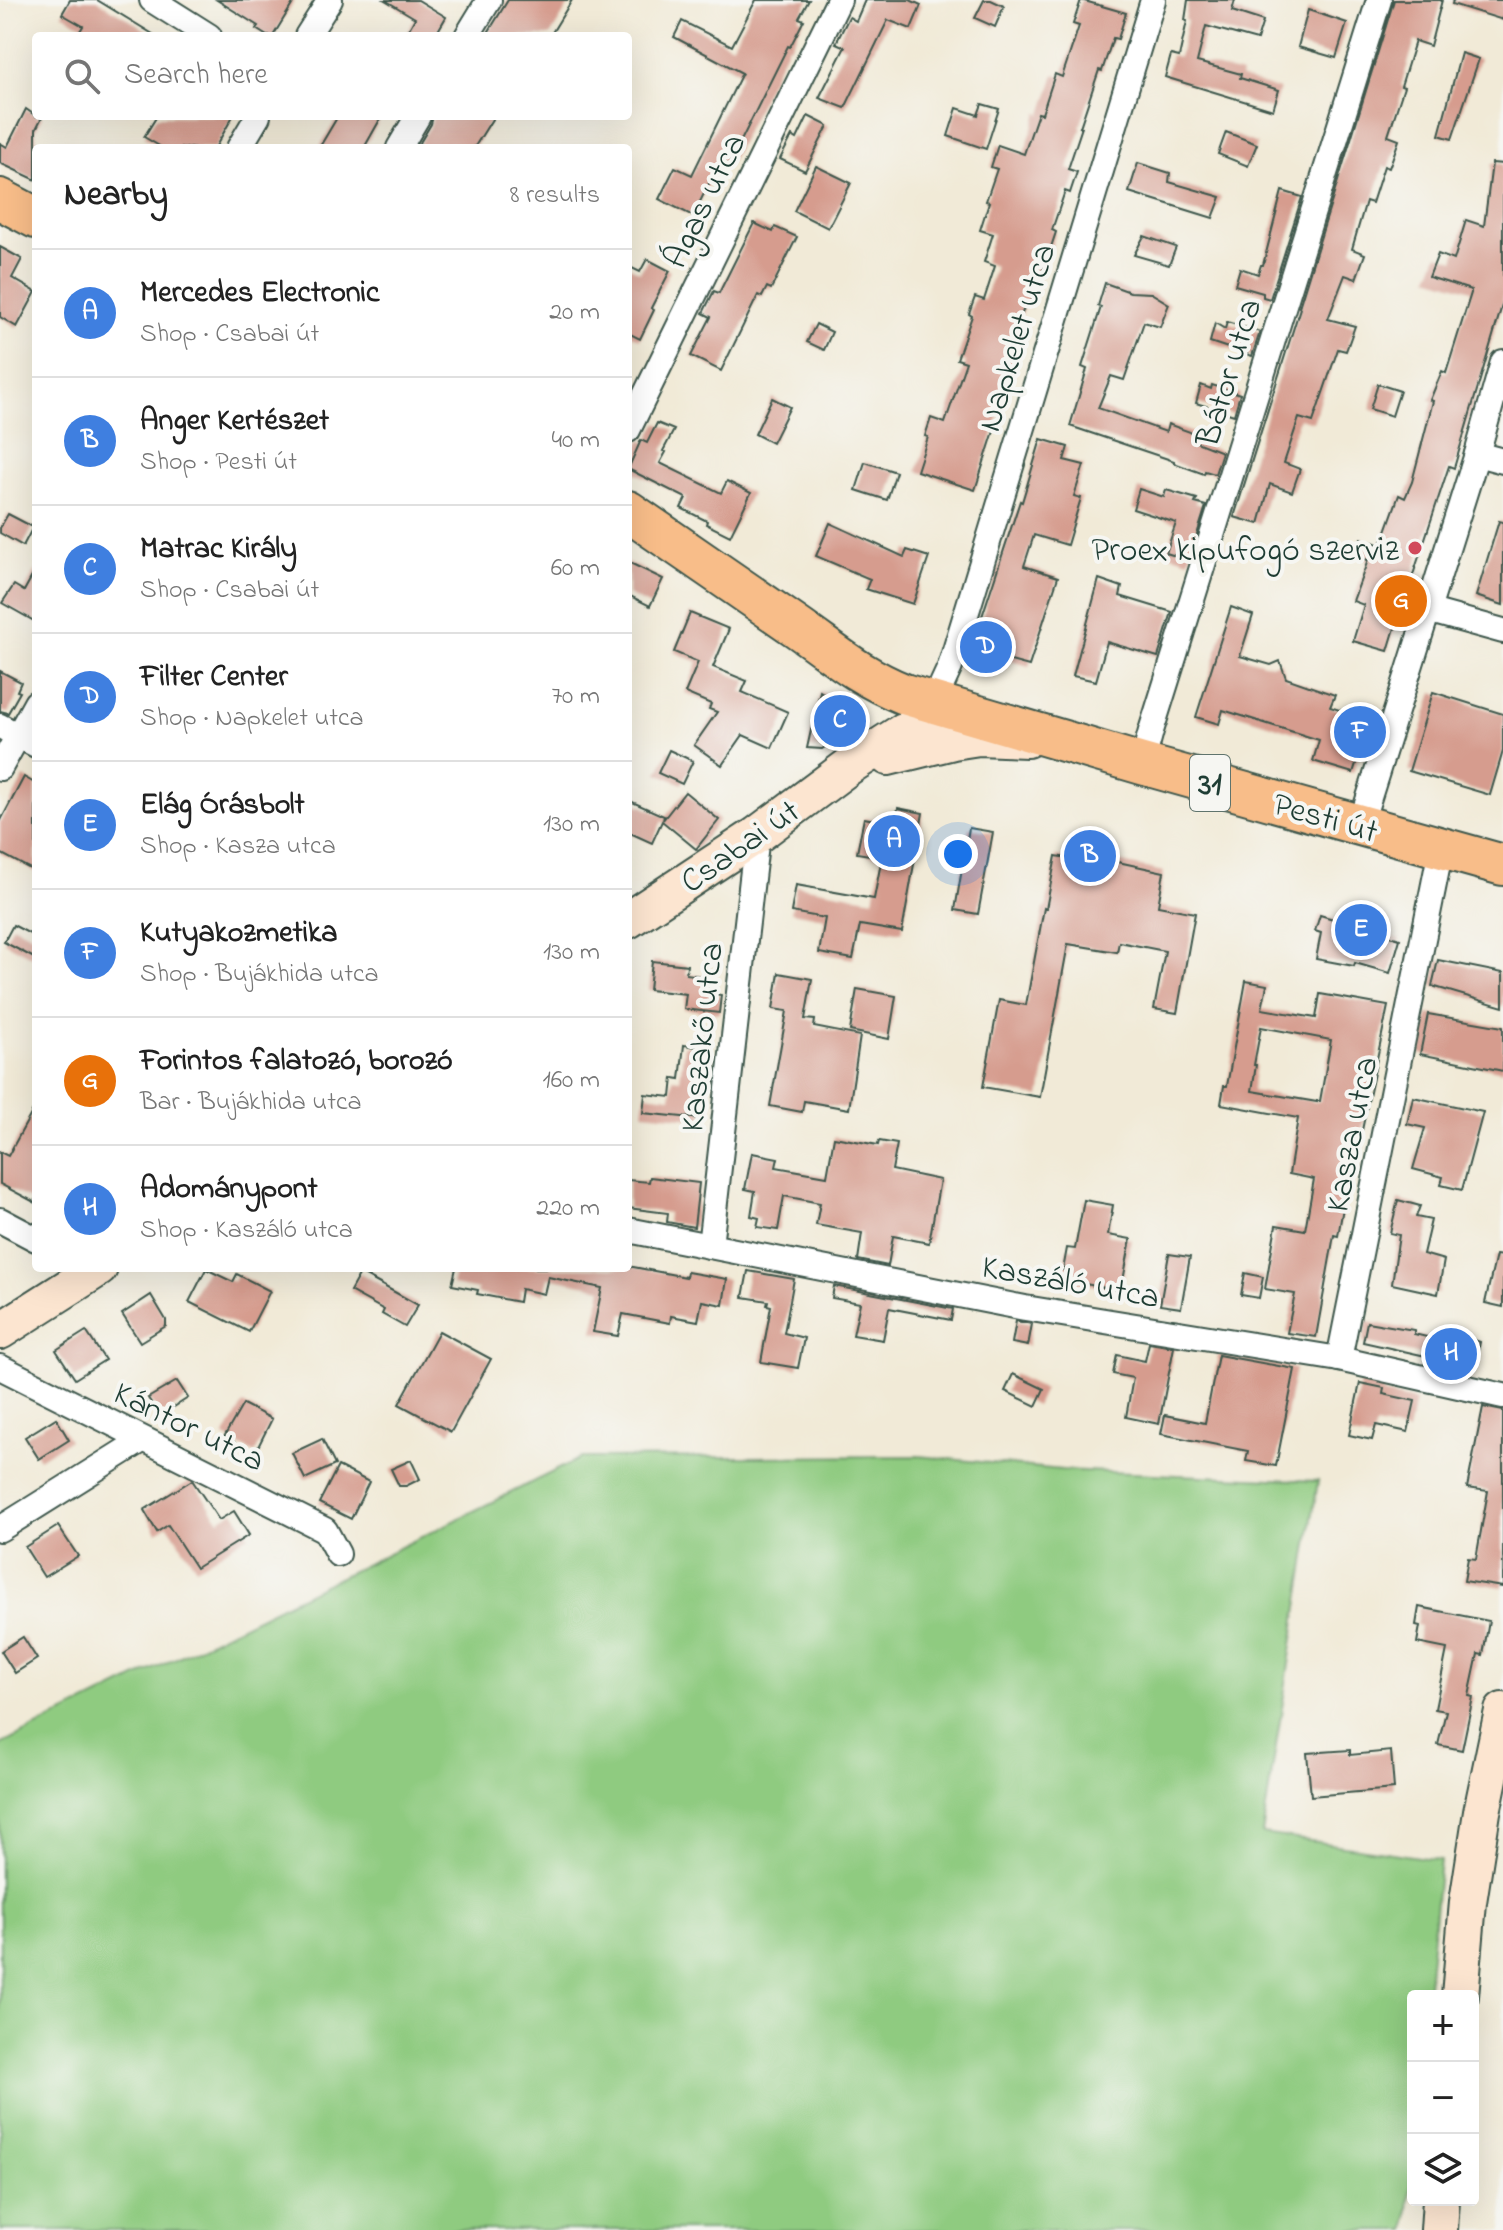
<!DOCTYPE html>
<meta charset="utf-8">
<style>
:root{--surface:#fff;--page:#f6f6f6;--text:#222;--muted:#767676;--line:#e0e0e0;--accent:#ea580c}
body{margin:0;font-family:"Indie Flower",sans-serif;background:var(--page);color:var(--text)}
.controls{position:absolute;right:24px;bottom:24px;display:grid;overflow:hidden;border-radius:8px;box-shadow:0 8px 32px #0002}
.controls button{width:72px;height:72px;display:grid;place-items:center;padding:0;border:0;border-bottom:2px solid var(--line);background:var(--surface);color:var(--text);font:40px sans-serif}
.you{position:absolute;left:958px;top:854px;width:28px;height:28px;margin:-20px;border:6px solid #fff;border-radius:50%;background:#1a73e8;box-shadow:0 0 0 12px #1a73e833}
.badge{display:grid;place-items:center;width:52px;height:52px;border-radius:50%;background:var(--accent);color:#fff;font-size:26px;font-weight:700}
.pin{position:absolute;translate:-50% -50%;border:4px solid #fff;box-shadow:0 2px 8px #0006}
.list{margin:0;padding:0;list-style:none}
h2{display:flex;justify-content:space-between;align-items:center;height:104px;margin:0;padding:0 32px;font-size:34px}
h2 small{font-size:26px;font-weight:400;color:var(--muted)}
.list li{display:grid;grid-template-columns:52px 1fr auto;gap:24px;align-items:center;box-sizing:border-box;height:128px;padding:0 32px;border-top:2px solid var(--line)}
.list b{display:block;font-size:30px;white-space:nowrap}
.list p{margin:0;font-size:26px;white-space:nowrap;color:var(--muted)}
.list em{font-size:26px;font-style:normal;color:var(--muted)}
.icon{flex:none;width:44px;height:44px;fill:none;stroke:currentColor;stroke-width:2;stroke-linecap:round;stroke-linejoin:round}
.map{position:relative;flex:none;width:1503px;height:2230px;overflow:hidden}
.search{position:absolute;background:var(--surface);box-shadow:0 8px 32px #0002;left:32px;top:32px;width:600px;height:88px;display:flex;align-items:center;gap:20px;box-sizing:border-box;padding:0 28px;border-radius:8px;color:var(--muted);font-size:30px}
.panel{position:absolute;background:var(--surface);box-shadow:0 8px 32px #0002;left:32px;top:144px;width:600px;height:1128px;border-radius:8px}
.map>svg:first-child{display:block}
.green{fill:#8fcb80;stroke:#57845a;stroke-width:2}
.building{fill:#d69c8e;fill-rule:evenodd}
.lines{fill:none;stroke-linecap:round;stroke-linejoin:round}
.street-casing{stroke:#3e574c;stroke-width:28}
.secondary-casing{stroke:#3e574c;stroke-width:40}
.primary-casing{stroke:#3e574c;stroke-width:44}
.street{stroke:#fff;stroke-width:24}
.secondary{stroke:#fce5d0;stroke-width:36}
.primary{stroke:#f8bd89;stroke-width:40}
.poi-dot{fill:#d1495b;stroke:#f6f6f2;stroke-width:3}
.labels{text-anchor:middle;stroke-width:8;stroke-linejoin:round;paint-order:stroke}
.shield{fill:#f6f6f2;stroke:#60746d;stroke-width:2}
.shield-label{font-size:32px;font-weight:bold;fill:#1f3d34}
.street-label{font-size:34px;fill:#1f3d34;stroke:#f6f6f2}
.poi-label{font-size:34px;fill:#1f3d34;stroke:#f6f6f2;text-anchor:end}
</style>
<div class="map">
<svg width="1503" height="2230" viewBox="0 0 1503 2230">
<rect width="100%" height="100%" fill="#f6f6f2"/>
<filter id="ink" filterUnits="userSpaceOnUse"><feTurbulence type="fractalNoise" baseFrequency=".0125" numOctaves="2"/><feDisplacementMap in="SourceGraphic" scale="16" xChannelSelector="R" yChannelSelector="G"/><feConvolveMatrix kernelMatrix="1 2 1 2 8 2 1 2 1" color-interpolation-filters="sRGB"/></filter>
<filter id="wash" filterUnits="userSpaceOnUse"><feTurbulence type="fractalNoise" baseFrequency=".006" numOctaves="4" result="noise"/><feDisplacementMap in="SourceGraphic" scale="32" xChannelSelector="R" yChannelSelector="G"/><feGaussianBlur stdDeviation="1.8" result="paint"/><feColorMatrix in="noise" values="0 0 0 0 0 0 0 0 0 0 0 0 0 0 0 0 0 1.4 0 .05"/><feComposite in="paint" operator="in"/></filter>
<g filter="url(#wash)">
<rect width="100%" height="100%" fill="#f1ead7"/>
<path class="green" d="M918,1456L1062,1470L1318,1481L1262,1834L1440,1860L1427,1996H1413V2156L1406,2230H0V1745L581,1458Z"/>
<g id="blocks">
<g class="building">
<path d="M70,0H97L156,36H77L83,26L62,14Z"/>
<path d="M217,0H295L273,36H267L256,29L258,26Z"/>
<path d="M385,0H418L446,17L435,36H405L415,18Z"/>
<path d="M508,0H572L550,36H486Z"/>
<path d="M756,0H809L799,18L804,20L790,47L788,46L729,165L720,161L693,216L659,199L675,167L692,175L742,73L674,37L682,21L732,46Z"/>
<path d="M865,0H910L921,5L911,29L888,20L845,108L819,98L845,47L836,43L849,17L856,21Z"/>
<path d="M984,0H991L1004,6L995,27L975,18Z"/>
<path d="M1081,0L1126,13L1118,39L1113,38L1102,71L1099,70L1080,127H1082L1068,169L1077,172L1070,193L1065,191L1052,230L1056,232L1049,253L1030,306L1025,305L1009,350L1017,352L1000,399L1004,400L975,490L917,471L928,437L925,436L931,418L945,423L966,362L957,359L972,316L969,314L975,297L984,300L995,266L984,262L993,234L980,230L989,202L986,201L997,169L991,167L998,145L1024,154L1038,113L1042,114L1055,74L1062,77L1079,26L1073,24Z"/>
<path d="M1188,0H1235L1232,11L1263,21L1257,40L1206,26L1197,62L1241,74L1240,78L1279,90L1273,110L1165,77L1171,55L1179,57L1187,21L1185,20Z"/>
<path d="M1394,0H1442L1430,46L1415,41L1401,86L1404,87L1388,136L1399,140L1389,168L1384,166L1372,203L1366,201L1352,249L1365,254L1356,279L1345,275L1328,319L1355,326L1346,351L1338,349L1313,422L1299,418L1284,463L1300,469L1292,492L1270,484L1259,524L1234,517L1300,308L1299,307Z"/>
<path d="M1453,0H1503V20L1452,4Z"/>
<path d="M1308,10L1347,23L1336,58L1298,47Z"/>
<path d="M1461,53L1479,59L1452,139L1439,135Z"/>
<path d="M982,104L999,109L986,149L948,136L957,108L978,115Z"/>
<path d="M26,109L36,116L42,117L36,129V180L0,163V143L7,147Z"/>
<path d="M157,116H233L215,148H163L144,137Z"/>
<path d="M338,116H382L364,148H319Z"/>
<path d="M433,116H494L474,148H421L418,146L431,124Z"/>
<path d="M808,116L828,126L805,171L780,159L792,136L797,139Z"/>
<path d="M1226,132L1257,144L1248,166L1218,154Z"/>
<path d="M1138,163L1170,173L1169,182L1221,197L1213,218L1129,192Z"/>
<path d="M1492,163L1503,164V302L1454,468L1449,466L1410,584L1414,585L1401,619L1398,618L1388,651L1353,641L1364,605L1353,601L1368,560L1355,556L1361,538L1381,545L1399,495L1405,498L1412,482L1433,401L1430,400L1442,371L1446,373L1471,293V290L1429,277L1438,254L1454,260L1466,220L1484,226Z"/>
<path d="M816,166L851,183L828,228L794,211Z"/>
<path d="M1282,191L1302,197L1270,299L1263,297V293L1235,285L1240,268L1258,274L1261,265H1263Z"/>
<path d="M754,223L773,232L775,227L797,237L771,289L767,287L762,297L758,295L721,371L691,356L711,317L703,313L714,291L719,293Z"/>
<path d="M1144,236L1176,247L1169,265L1134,255Z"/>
<path d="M0,247L22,259L12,278L36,292L17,327L0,317Z"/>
<path d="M647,259L670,271L651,308L654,310L640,339L628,333V266L640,272Z"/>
<path d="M1105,283L1130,292L1151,293L1169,304L1160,327L1144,322L1124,380L1111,376L1098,408L1166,432L1168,424L1193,433L1191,440L1222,452L1215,474L1205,471L1204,474L1174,463V461L1070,426L1087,369L1082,367L1101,307L1098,306Z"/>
<path d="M1227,322L1260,332L1252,356L1210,342L1215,323L1225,329Z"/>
<path d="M816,324L832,332L824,350L807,342Z"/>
<path d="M1378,384L1400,391L1392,416L1370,409Z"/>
<path d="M1201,385L1211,389L1212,385L1240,394L1234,415L1196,403Z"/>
<path d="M772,398L790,407L772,443L755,434Z"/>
<path d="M657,423L674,430L663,451L666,452L660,463L721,493L727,481L751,493L730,536L706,524L707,521L681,508L686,498L628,469L641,440L647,443Z"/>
<path d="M1041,439L1068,447L1064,460L1084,465L1074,496L1081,498L1067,545L1034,535L1024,566L1058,577L1029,666L971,650L1020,501L1022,502Z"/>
<path d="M865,462L896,472L887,500L856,490Z"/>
<path d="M1139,489L1164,497L1166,490L1197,499L1195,503L1206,506L1189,560L1166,553L1176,523L1133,509Z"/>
<path d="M8,514L33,527L23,546L0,533V528Z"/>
<path d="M1499,521L1503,522V605L1476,596Z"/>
<path d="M830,523L904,557L907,550L929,557L913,604L866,589L870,579L816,556Z"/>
<path d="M628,562L663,579L650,606L628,595Z"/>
<path d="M36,569V622L2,603L14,585L24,591Z"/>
<path d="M1099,579L1122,587L1120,596L1172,612L1158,657L1107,642L1096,681L1073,676Z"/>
<path d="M1231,607L1253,615L1240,656L1271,665L1280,661L1286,678L1335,695L1330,707L1370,720L1353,773L1313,761L1319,740L1223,710L1219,724L1196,717Z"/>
<path d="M690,613L729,629L713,667L747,681L742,692L788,712L772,748L743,735L722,765L694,745L717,712L709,709L711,704L685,693L698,662L674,652Z"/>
<path d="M0,671L21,682L17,691L20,692L8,713L0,711Z"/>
<path d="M820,691L854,712L855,726L822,749L807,748Z"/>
<path d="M1433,692L1503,714V751L1490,795L1409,771Z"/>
<path d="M669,750L693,761L682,784L658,773Z"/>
<path d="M24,777L36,784V872L0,853V822Z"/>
<path d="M685,792L719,820L696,849L662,821L652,843L628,832V800L664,816L663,820Z"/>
<path d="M898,808L923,813L902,932L860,925L853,959L819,953L825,918L791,912L796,885L874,899L882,857L857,853L864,818L895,824Z"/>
<path d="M969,828L993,832L978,914L955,910Z"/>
<path d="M1056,856L1094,863L1095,857L1164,872L1158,906L1195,913L1177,1013L1154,1009L1165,951L1119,942L1117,952L1068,944L1040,1097L983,1087L999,1000L1026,1005L1044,908L1046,909Z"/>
<path d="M1320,915L1400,939L1390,973L1355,963L1354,966L1316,959L1321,933L1315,931Z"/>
<path d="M13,925L36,937V959L4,942Z"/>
<path d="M1438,960L1503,973V1007L1432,986Z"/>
<path d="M652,961L687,965L686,974L708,977L707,993L721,995L719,1013L684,1009L686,994L649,990Z"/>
<path d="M779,973L812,979L805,1019L815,1020L814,1027L860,1036L849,1109L804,1101L802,1112L770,1106L787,1011L773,1009Z"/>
<path d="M1246,981L1267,985L1262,1009L1316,1018L1320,994L1388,1006L1356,1159L1353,1158L1347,1185L1338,1236L1334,1235L1316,1337L1287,1333L1295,1294L1265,1289L1276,1225L1305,1230L1314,1179L1289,1174L1298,1118L1221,1104L1224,1086H1227ZM1261,1027L1331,1040L1320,1101H1317V1102L1252,1091L1256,1065H1254Z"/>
<path d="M857,989L896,996L889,1039L850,1031Z"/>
<path d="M1428,1014L1503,1027V1071L1420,1054Z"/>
<path d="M684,1045L711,1049L702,1119L643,1113L645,1094L671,1097L673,1078L680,1079Z"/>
<path d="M1413,1097L1483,1112L1462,1190L1441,1185L1443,1177L1413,1169L1425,1128L1407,1124Z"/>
<path d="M36,1105V1203L0,1184V1152L8,1156Z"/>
<path d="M834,1137L878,1145L879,1141L897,1144L892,1170L940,1180L929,1243L893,1236L888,1266L858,1260L862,1233L816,1225L820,1203L784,1196L778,1230L757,1227L759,1218L751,1216L755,1191L745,1189L752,1153L778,1158L776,1167L827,1176Z"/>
<path d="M650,1177L699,1183L694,1227L667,1222L668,1213L628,1208V1180L649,1182Z"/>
<path d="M1084,1200L1113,1205L1108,1235L1131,1239L1121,1291L1065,1280L1067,1271L1063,1270L1067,1248L1075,1249Z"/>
<path d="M1398,1200L1420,1206L1416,1217L1431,1220L1423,1254L1444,1260L1438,1294L1392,1284L1399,1235L1390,1233Z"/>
<path d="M1169,1254L1190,1257L1181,1308L1160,1305Z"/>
<path d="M1496,1255L1503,1256V1307L1485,1303Z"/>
<path d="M628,1266L686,1277L687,1272L727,1279L723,1305L702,1301L698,1321L671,1316L670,1323L623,1314L618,1336L593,1332L602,1288L548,1277L544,1294L521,1289L519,1302L477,1294L478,1290L452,1285L456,1268H628Z"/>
<path d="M206,1269L233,1282L237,1274L270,1291L249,1332L189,1302Z"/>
<path d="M748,1271L794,1279L784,1333L804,1338L798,1368L761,1362L771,1306L767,1305L768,1301L743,1297Z"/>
<path d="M360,1273L418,1305L405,1327L382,1314L384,1310L350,1291Z"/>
<path d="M1245,1273L1263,1277L1259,1298L1241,1295Z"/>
<path d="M834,1286L953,1309L951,1320L889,1308L883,1340L853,1335L860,1303L832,1298Z"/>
<path d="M151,1295L166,1320V1326L140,1342L122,1314Z"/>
<path d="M1016,1321L1032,1324L1028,1346L1012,1343Z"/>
<path d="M1367,1322L1414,1330V1334L1452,1343L1455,1334L1480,1342L1475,1367L1363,1342Z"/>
<path d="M86,1331L105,1360L75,1379L56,1350Z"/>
<path d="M439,1331L491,1359L451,1432L399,1404Z"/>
<path d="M1149,1343L1174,1347L1159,1424L1126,1417L1133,1378L1113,1374L1117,1355L1145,1361Z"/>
<path d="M1218,1355L1295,1369L1276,1466L1246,1461L1248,1451L1161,1434L1165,1415L1205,1423Z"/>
<path d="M1013,1374L1044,1389L1036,1406L1005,1391Z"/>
<path d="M177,1381L188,1398L160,1416L148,1398Z"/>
<path d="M1360,1383L1384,1388L1383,1394L1415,1401L1408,1432L1376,1425L1372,1440L1349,1435Z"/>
<path d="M243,1404L272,1419L255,1453L224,1437Z"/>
<path d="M1483,1407L1503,1411V1587L1464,1581L1468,1558L1476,1559L1488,1491L1467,1488Z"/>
<path d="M56,1418L69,1440L39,1459L25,1437Z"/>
<path d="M322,1439L335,1465L305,1479L292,1453Z"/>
<path d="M411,1460L420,1479L406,1486H399L391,1469Z"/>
<path d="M338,1466L369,1482L351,1519L319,1503Z"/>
<path d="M192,1480L219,1520L234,1511L249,1535L196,1568L168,1525L157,1532L144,1510Z"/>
<path d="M58,1526L78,1556L44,1577L25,1547Z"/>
<path d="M1419,1607L1489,1621L1483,1655L1478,1654L1469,1696L1473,1697L1462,1750L1438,1745L1446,1711L1435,1709L1447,1649L1417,1643L1420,1626L1416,1625Z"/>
<path d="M23,1637L37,1659L15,1673L1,1651Z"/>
<path d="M1350,1750V1755L1391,1751L1394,1789L1311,1796L1307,1753Z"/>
</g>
</g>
</g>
<g filter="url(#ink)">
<use href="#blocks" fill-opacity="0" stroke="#3e574c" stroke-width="2"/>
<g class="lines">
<defs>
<g id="street">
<path d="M152,0L209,36"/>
<path d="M307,36L330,0"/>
<path d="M467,36L489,0"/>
<path d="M239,148L258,116"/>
<path d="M399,148L418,116"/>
<path d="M628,430L839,0"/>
<path d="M1477,454L1503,461"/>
<path d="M1427,610L1503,631"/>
<path d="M938,693L950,667L1153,0"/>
<path d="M0,726L36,745"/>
<path d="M1142,764L1151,731L1379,0"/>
<path d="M0,768L36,703"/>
<path d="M1360,826L1477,454L1503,362"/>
<path d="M0,1220L36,1239"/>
<path d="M628,1230L1025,1308L1339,1359L1503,1396"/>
<path d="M710,1246L757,835"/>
<path d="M1339,1359L1441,849"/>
<path d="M0,1367L325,1530L338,1554"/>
<path d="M0,1529L142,1440"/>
</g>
<g id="secondary">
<path d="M888,757L953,741L979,737L1027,739"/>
<path d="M628,920L757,835L848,767L904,731L929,720L965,712"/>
<path d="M0,1331L99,1268"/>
<path d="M1460,1996L1468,1902L1482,1812L1503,1711"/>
<path d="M1439,2230L1441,2200"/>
</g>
<g id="primary">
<path d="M0,199L36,218"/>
<path d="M628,511C684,549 739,588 795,626C834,653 859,676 904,694L1142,764L1503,865"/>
</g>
</defs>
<use href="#street" class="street-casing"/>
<use href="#secondary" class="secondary-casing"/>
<use href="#primary" class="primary-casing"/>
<use href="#street" class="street"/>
<use href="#secondary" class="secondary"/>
<use href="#primary" class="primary"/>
</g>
</g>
<circle class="poi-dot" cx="1415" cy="548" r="8"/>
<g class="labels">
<rect class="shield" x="1190" y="755" width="40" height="56" rx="6"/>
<g class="shield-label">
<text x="1210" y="794">31</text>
</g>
<g class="street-label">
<text transform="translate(703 200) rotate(-64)" y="12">Ágas utca</text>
<text transform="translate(1015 337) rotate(-73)" y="12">Napkelet utca</text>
<text transform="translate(1227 372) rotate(-73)" y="12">Bátor utca</text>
<text transform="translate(1326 816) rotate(16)" y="12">Pesti út</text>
<text transform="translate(739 845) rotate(-35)" y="12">Csabai út</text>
<text transform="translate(700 1037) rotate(-84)" y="12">Kaszakő utca</text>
<text transform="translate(1350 1134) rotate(-79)" y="12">Kasza utca</text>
<text transform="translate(1071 1280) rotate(10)" y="12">Kaszáló utca</text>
<text transform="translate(190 1425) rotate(26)" y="12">Kántor utca</text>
</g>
<g class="poi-label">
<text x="1399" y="560">Proex kipufogó szerviz</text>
</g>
</g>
</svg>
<div class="controls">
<button>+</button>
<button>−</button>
<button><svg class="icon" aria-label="layers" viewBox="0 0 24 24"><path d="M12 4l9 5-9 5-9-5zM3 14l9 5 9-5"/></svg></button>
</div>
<div class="you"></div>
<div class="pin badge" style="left:894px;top:841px;background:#3f7fe0">A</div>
<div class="pin badge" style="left:1090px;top:856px;background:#3f7fe0">B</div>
<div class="pin badge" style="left:840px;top:721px;background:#3f7fe0">C</div>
<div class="pin badge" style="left:986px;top:647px;background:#3f7fe0">D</div>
<div class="pin badge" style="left:1361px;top:930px;background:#3f7fe0">E</div>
<div class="pin badge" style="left:1360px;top:732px;background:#3f7fe0">F</div>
<div class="pin badge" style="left:1401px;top:601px;background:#e8710a">G</div>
<div class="pin badge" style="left:1451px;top:1354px;background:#3f7fe0">H</div>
<div class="search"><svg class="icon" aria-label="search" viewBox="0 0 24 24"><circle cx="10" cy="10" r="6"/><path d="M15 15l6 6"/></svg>Search here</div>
<section class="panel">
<h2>Nearby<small>8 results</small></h2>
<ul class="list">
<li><span class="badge" style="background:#3f7fe0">A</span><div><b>Mercedes Electronic</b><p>Shop · Csabai út</p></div><em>20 m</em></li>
<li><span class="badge" style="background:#3f7fe0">B</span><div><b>Anger Kertészet</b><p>Shop · Pesti út</p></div><em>40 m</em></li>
<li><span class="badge" style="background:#3f7fe0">C</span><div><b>Matrac Király</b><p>Shop · Csabai út</p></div><em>60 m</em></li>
<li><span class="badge" style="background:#3f7fe0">D</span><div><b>Filter Center</b><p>Shop · Napkelet utca</p></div><em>70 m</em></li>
<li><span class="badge" style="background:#3f7fe0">E</span><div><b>Elág Órásbolt</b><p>Shop · Kasza utca</p></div><em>130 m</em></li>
<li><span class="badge" style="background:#3f7fe0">F</span><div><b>Kutyakozmetika</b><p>Shop · Bujákhida utca</p></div><em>130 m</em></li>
<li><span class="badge" style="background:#e8710a">G</span><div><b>Forintos falatozó, borozó</b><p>Bar · Bujákhida utca</p></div><em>160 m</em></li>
<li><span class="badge" style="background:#3f7fe0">H</span><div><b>Adománypont</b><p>Shop · Kaszáló utca</p></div><em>220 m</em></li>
</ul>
</section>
</div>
